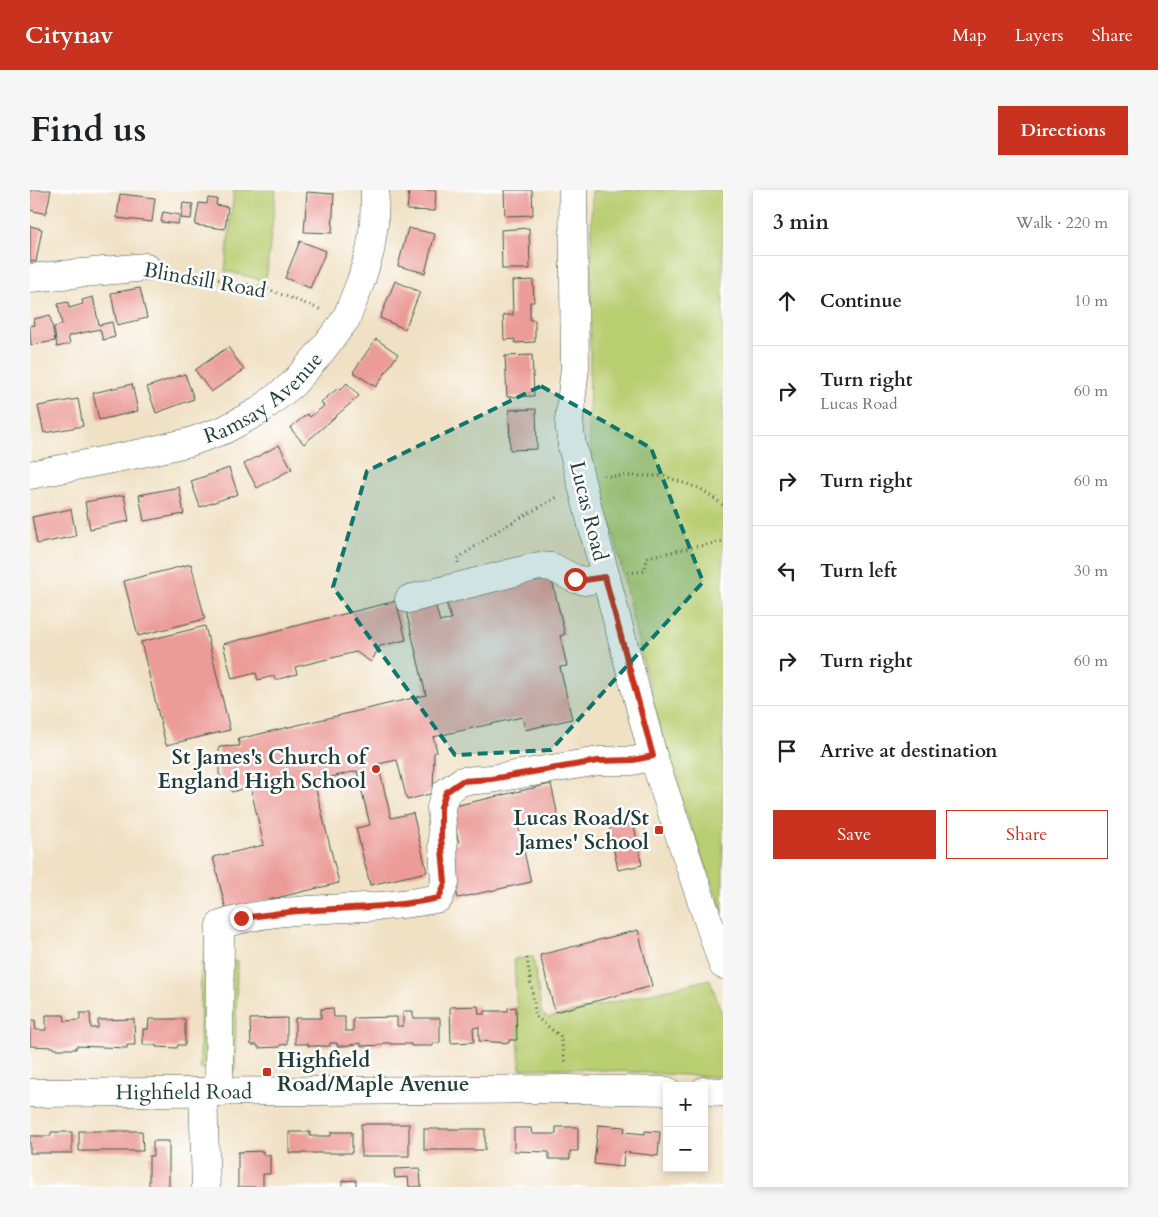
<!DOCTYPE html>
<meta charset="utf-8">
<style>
:root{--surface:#fff;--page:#f6f6f6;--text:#202124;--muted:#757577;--line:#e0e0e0;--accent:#c8321e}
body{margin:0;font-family:Cardo,serif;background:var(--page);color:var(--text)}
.controls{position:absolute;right:15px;bottom:15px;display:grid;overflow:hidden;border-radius:0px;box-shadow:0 2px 8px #0003}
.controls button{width:45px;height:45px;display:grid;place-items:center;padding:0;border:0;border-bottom:1px solid var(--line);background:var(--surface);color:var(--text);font:25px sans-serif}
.stop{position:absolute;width:15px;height:15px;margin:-11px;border:4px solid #c8321e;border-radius:50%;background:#fff}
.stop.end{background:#c8321e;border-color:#fff;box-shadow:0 1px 5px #0008}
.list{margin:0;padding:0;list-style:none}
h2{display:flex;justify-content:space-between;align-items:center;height:65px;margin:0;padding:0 20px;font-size:21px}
h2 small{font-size:16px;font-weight:400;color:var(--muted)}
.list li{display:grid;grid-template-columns:32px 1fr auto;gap:15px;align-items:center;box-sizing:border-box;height:90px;padding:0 20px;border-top:1px solid var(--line)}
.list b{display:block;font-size:19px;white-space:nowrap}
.list p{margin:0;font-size:16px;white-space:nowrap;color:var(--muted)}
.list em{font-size:16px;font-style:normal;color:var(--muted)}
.actions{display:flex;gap:10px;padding:15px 20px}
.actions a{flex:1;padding:11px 0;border:1px solid var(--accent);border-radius:0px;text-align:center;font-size:18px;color:var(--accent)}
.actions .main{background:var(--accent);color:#fff}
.icon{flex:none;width:28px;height:28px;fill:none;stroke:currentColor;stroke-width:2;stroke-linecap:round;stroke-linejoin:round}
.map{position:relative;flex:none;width:693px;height:997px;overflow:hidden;border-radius:0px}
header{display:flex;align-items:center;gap:30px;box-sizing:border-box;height:70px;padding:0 25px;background:var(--accent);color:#fff}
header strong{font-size:24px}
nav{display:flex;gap:28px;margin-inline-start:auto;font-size:18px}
.intro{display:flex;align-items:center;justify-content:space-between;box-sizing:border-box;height:120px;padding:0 30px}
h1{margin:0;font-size:35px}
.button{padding:12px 22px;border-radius:0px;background:var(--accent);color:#fff;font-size:18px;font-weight:700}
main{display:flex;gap:30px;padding:0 30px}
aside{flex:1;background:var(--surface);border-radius:0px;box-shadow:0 2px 8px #0003}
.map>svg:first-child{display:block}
.green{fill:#b9cd71;stroke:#6c8552}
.building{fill:#eb9c98}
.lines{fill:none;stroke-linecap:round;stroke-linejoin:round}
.minor-casing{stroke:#3e564a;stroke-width:29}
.path{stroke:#3e564a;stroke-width:3;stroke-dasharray:1 4;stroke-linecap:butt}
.minor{stroke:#fff;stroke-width:28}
.minor-bridge-casing{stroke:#3e564a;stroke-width:29;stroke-linecap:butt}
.minor-bridge{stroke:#fff;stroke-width:28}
.route{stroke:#c8321e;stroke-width:6}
.marked{fill:#0f766e;fill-opacity:0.2;stroke:#0f766e;stroke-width:4;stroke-dasharray:10 6;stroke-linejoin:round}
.poi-dot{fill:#c8321e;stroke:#fff;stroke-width:2}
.labels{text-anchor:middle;stroke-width:5;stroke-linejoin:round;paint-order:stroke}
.street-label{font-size:21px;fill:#1f3d34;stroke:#fff}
.poi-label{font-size:21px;font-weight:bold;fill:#1f3d34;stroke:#fff;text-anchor:end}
</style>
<header>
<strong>Citynav</strong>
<nav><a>Map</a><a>Layers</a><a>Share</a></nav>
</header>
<div class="intro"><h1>Find us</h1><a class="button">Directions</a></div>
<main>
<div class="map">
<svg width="693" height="997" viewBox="0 0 693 997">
<rect width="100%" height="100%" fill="#fff"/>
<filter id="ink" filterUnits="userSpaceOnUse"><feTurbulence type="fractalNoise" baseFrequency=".02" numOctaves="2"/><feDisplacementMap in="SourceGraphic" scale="10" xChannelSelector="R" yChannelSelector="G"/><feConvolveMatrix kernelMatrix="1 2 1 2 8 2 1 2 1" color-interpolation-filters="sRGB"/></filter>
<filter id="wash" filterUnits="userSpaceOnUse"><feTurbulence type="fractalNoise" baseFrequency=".0096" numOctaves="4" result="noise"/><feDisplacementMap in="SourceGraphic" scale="20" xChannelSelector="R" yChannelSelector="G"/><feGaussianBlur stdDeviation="1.12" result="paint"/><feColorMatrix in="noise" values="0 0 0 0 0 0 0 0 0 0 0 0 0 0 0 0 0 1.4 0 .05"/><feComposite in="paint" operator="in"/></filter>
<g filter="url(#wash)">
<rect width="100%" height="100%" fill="#f0e1c4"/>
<g class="green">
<path d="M204,0H246L236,91L195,81Z"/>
<path d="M562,0H693V724L643,588L610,461L582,336L572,324L559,248Z"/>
<path d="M503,767L512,824L518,828L680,789L693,828V884L686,887L537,878L490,879L484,769Z"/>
<path d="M207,771L205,881L170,879L171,772Z"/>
</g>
<g id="blocks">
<g class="building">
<path d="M0,0H21L16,24L0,20Z"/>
<path d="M379,0H406L405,21L377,20Z"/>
<path d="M474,0H502L503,25L475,26Z"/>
<path d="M277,2L304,4L302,43L274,42Z"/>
<path d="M90,4L125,8L122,32L87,28Z"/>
<path d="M178,8L187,9L186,15L198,17L195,39L165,35L169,13L177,14Z"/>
<path d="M153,13L163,14L161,29L151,28Z"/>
<path d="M133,22L150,25L148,34L131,32Z"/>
<path d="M0,36L12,39L6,72L0,71Z"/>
<path d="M378,38L405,44L395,83L368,76Z"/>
<path d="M499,38L500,79H472L471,40Z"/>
<path d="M270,51L296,61L280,98L255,88Z"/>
<path d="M503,90L504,112H500V130H505V152L485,153V149L474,150L473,125H483L482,91Z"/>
<path d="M365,91L390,102L375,139L350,128Z"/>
<path d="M110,98L117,128L87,135L81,103Z"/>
<path d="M63,107L69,135L82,132L85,147L73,150L70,139L38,146L40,154L27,157L24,137L32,135L28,114L38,112L39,118L53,114L52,110Z"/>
<path d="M20,125L25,151L1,155L0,136L5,135L4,129Z"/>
<path d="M346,149L368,164L346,197L323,182Z"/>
<path d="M198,157L214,180L181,202L165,180Z"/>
<path d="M502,165L504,206L477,207L475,166Z"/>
<path d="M155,184L164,209L126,223L117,197Z"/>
<path d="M317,193L329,206L274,254L260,238L277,224L280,227L294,216L291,212L308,198L310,200Z"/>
<path d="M102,194L108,221L69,230L63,203Z"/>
<path d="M48,209L53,236L14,243L8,216Z"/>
<path d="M506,219L507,259L480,260L479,220Z"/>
<path d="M249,255L262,279L227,298L214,274Z"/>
<path d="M199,278L208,304L170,317L161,291Z"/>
<path d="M149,297L154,324L114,331L109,305Z"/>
<path d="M94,305L99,331L60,339L55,312Z"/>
<path d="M41,319L46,346L7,354L2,327Z"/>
<path d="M161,374L175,429L108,446L94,391Z"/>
<path d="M521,386L535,444L530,446L537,476L530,477L542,529L495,540L492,527L403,547L407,561L404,563L403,603L377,610L367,570L348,574L361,628L383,623L397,682L340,695L326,638L340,635L327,581L284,591L309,693L196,720L183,667L234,655L220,596L202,602L189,584V557L210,556L208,549L396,505L376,421L405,413L410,432L421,429L416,411Z"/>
<path d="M366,411L376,450L350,456L341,472L326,462L265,477L267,484L245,490L244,486L228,490L226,483L202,489L193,454Z"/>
<path d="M175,436L200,540L136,555L111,452Z"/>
<path d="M521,594L528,626L488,635L501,692L428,708L416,656L429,653L420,617Z"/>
<path d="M602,626L612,675L588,680L578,632Z"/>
<path d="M608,740L622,796L525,822L510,765Z"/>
<path d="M448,816L449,824H455V821H478V818L486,817L487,850H479V853L449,851V837L443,838L444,852L421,853L420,817Z"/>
<path d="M303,818L304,827H315V841H323V828L367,827V836H373V821H383V828H410V853H403V856H381V854H360V853H353V855L331,856V853L315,856H307V853H300V856H278V854H265V828H291V819Z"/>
<path d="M50,823H60L61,838H68V830L104,829L105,855H97V858L46,856V859H24V857L0,856V830H5L6,840H16V825H34L35,831L50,830Z"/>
<path d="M257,828V854L250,855V857L228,858V855H221L220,829Z"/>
<path d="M119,829H155V855H148L147,858L126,857V855H113V839H118Z"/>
<rect x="331" y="934" width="48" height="32"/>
<path d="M568,935L595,937L594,942L615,944V941L630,942L628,966L594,962L593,977L564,974Z"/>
<path d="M526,937H548V961H540V969H519V962L484,961V938H501L502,944H526Z"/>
<rect x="394" y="939" width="61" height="21"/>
<path d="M49,941H112L113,961H49Z"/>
<path d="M21,942H42V963H0V946H21Z"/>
<path d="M259,942H280V946H301V942H322V963H259Z"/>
<path d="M123,951H139V997H119V966H123Z"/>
<path d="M233,961V965H240V984H233V997H208V962Z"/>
<path d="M390,978L391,997H379L378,987L365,988L364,979Z"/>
<path d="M326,990V997H312V991Z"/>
</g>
</g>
</g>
<g filter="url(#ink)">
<use href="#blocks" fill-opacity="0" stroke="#3e564a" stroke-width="1"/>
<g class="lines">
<defs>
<g id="minor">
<path d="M0,88L116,77"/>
<path d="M542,256L539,231L545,178L543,0"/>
<path id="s1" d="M0,285L112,263L160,252L194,240L229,221L263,194L290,163L316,129L331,91L340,61L344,34L345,0"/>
<path d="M562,335L623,566L693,775"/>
<path d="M379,409L509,376L522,377L545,389L555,391L575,387"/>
<path d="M674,901L693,902"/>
<path d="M173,902L176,997"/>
<path d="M189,902L190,735C260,712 337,724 409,708L415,693L411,617L416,602L432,591L461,589L569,571H603L623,566"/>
<path id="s2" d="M0,903L539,899L637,901"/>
</g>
</defs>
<use href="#minor" class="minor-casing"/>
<g class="path">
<path d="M139,81L232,97L292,120"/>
<path d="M574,286H634L671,299L693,315"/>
<path d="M428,373L427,369L469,340L529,306"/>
<path d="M598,383L614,381L618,367L693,351"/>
<path d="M497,768L506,827L530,846L536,874"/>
</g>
<use href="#minor" class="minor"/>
<defs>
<path id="minor-bridge" d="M542,256L562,335"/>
</defs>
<use href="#minor-bridge" class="minor-bridge-casing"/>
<use href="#minor-bridge" class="minor-bridge"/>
</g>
</g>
<g class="lines" filter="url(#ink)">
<path class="route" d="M211,728C230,726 249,723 268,721C315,718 362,718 409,708L415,693L411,647V617L416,602L432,591L461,589L568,571L603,570L623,566L575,387L555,390L545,389"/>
</g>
<path class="marked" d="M511,196L621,258L673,392L521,560L425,565L303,397L337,281Z"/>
<g class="poi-dot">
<circle cx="346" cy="579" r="5"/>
<rect x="624" y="635" width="10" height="10" rx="2.5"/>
<rect x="232" y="877" width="10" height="10" rx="2.5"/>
</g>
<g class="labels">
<g class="street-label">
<text transform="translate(175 90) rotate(10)" y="7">Blindsill Road</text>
<text dy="7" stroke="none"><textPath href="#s1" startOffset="250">Ramsay Avenue</textPath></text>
<text transform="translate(559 321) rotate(76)" y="7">Lucas Road</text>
<text dy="7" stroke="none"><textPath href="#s2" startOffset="154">Highfield Road</textPath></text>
</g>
<g class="poi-label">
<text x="336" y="574">St James's Church of<tspan x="336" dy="24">England High School</tspan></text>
<text x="619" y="635">Lucas Road/St<tspan x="619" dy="24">James' School</tspan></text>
<text x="247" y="877" text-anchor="start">Highfield<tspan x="247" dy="24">Road/Maple Avenue</tspan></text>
</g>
</g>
</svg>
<div class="controls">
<button>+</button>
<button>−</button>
</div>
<div class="stop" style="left:545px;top:389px"></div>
<div class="stop end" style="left:211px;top:728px"></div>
</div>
<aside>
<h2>3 min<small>Walk · 220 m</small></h2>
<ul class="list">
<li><svg class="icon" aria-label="ahead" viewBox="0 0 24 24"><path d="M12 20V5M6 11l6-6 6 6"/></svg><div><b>Continue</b></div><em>10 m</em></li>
<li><svg class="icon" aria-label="right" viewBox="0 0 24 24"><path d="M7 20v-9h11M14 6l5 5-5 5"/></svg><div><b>Turn right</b><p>Lucas Road</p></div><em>60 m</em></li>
<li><svg class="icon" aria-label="right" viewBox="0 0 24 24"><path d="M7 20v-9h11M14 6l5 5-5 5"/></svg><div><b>Turn right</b></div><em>60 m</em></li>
<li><svg class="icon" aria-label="left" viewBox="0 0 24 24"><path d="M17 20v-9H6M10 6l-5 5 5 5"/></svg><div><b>Turn left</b></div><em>30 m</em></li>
<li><svg class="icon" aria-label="right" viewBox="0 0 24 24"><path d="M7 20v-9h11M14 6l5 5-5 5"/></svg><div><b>Turn right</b></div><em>60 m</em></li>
<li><svg class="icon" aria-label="arrive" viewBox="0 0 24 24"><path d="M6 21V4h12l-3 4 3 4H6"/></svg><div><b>Arrive at destination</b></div></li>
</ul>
<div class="actions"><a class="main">Save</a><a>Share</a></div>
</aside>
</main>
